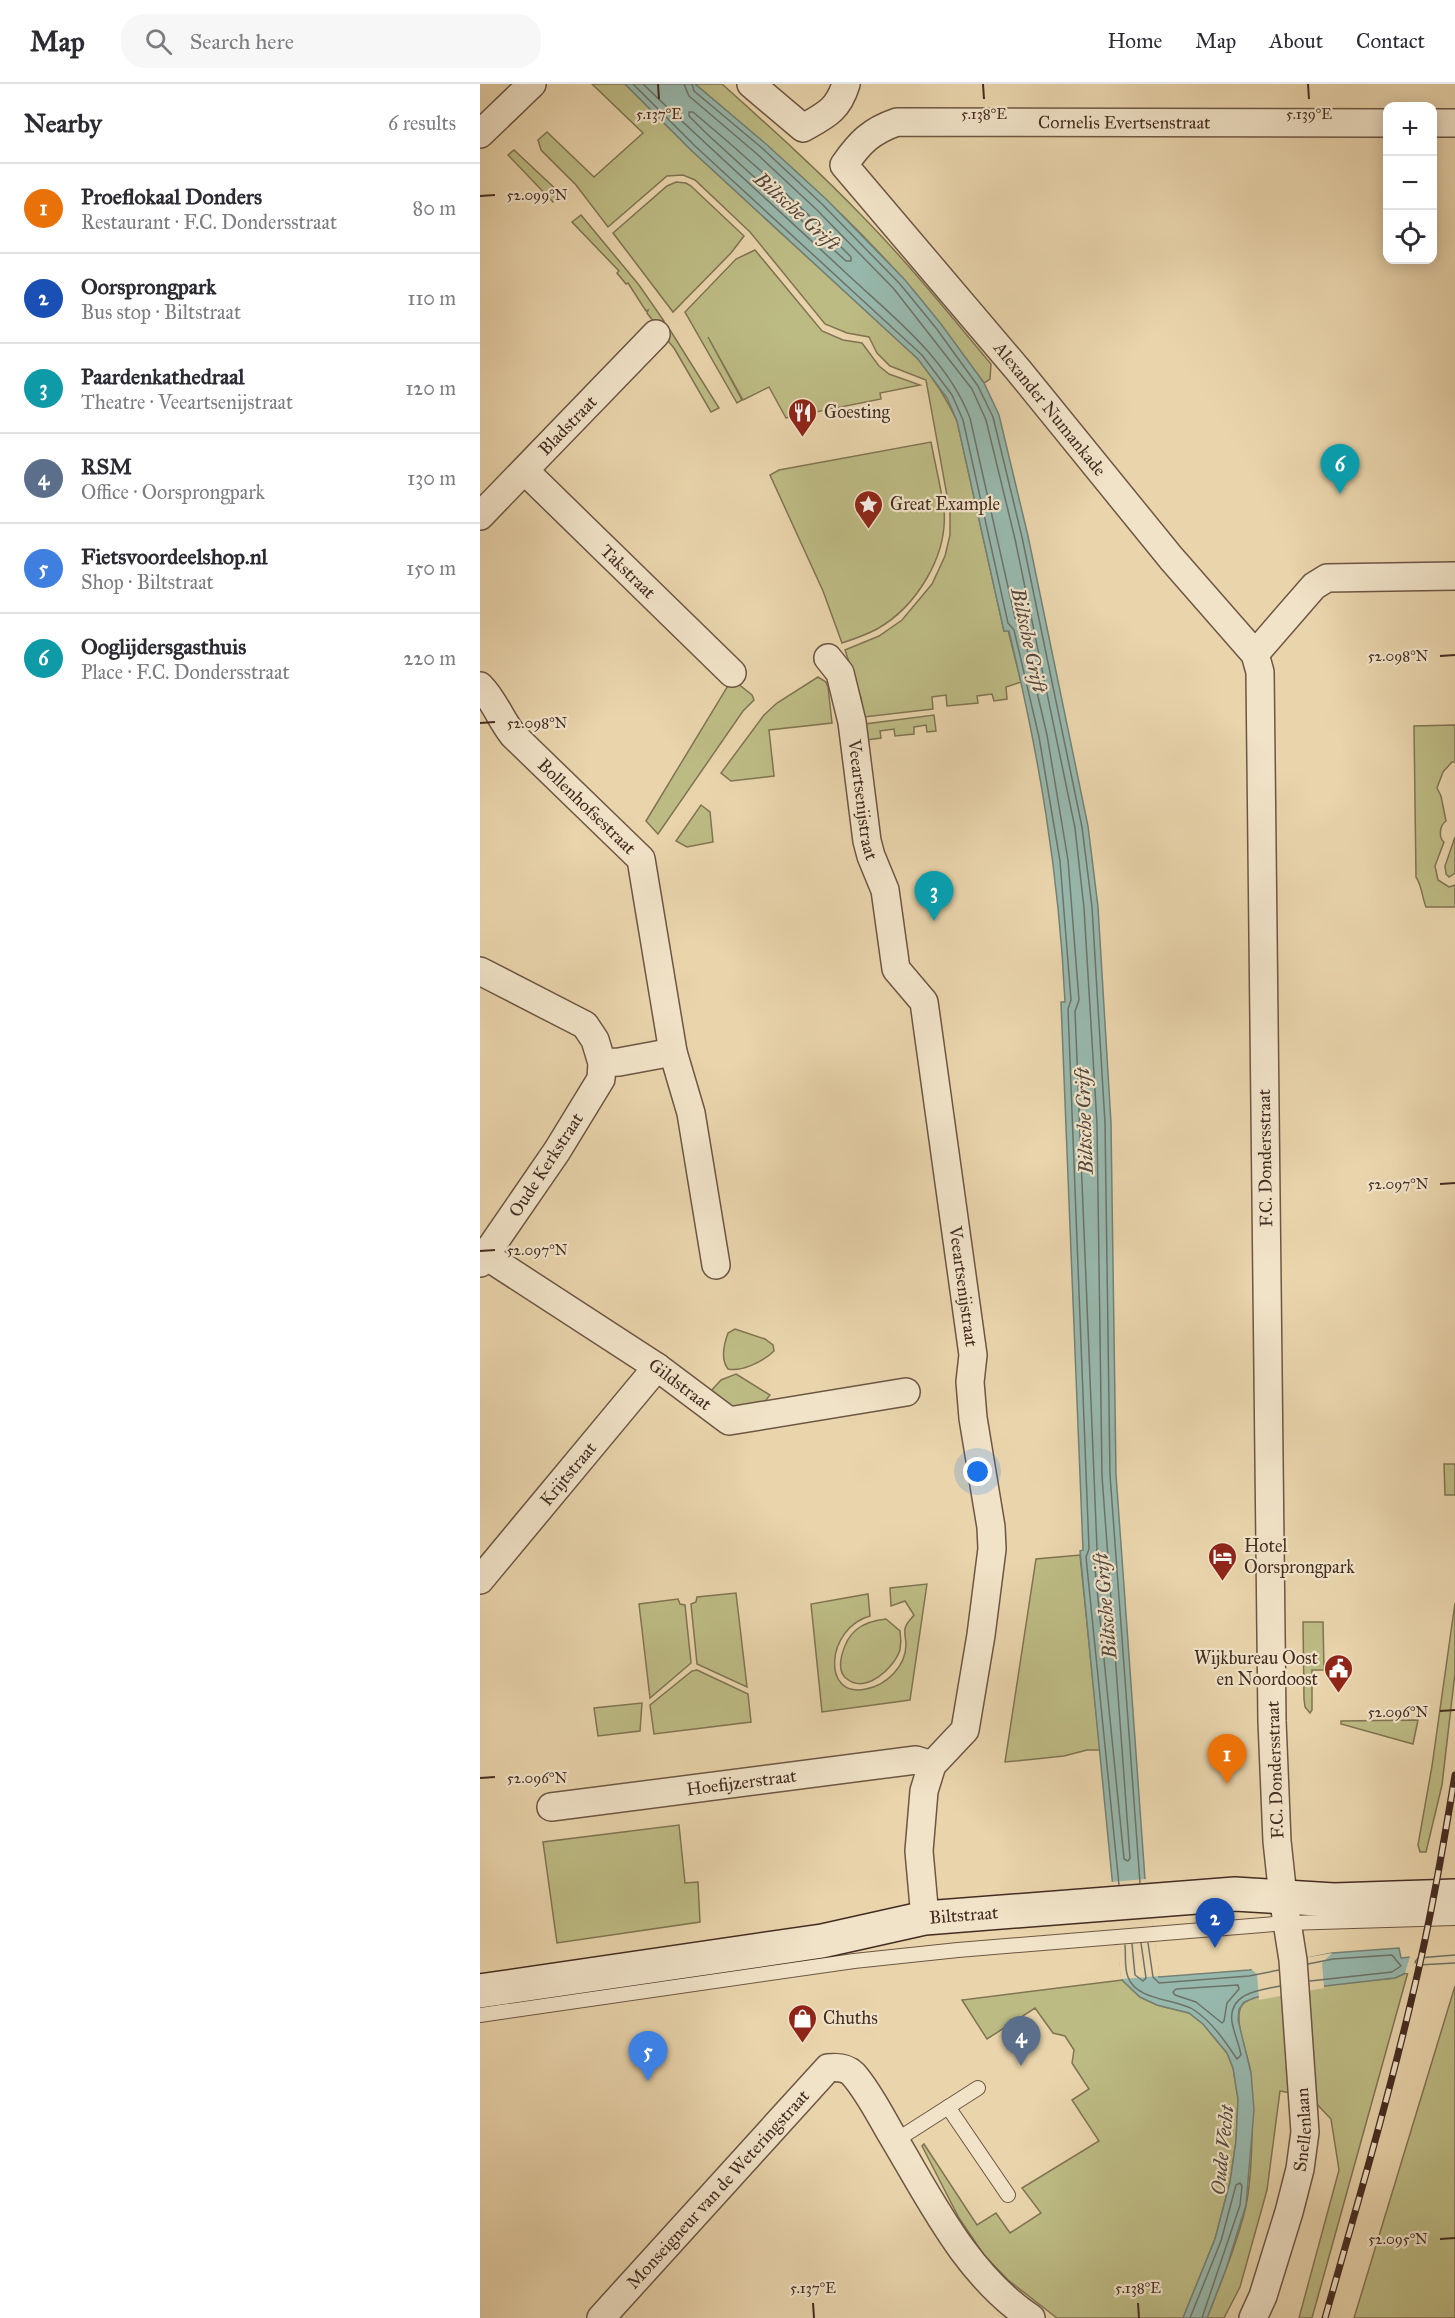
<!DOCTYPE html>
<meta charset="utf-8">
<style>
:root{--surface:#fff;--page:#f7f7f7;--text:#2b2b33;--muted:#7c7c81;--line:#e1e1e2;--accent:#8f2418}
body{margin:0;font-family:"IM FELL Great Primer",serif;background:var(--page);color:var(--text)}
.controls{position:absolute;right:18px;top:18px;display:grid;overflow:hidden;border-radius:12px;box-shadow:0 3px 15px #0003}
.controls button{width:54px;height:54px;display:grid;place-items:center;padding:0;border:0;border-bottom:2px solid var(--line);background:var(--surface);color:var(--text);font:30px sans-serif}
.you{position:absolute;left:498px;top:1388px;width:21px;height:21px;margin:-15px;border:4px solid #fff;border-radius:50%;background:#1a73e8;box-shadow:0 0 0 9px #1a73e833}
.badge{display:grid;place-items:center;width:39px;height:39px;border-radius:50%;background:var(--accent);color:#fff;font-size:20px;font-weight:700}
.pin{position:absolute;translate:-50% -50px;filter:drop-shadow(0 2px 3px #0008)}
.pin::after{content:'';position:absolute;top:32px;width:21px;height:18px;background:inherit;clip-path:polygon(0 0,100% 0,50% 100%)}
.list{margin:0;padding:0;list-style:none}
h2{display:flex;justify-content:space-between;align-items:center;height:78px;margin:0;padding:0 24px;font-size:26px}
h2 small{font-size:20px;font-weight:400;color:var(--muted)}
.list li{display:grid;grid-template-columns:39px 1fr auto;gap:18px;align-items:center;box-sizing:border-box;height:90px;padding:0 24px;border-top:2px solid var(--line)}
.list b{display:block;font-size:22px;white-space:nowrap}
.list p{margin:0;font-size:20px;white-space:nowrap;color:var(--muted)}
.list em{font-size:20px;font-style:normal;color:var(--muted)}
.icon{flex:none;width:33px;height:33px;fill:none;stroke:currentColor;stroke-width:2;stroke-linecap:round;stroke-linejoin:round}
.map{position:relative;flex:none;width:975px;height:2234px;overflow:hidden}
header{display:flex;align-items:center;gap:36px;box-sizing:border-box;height:84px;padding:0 30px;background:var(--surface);border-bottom:2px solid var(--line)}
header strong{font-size:28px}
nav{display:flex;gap:33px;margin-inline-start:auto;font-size:21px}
.search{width:420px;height:54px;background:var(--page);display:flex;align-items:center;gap:15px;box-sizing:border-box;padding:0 21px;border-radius:24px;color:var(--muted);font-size:22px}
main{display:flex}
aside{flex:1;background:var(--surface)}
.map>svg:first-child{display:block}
.green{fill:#bdbb84;stroke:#807453;stroke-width:1.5}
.water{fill:#97b8ad;stroke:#768075;stroke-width:1.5}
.pier{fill:#e9d4ab}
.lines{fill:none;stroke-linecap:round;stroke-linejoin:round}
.shore{stroke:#6e7268;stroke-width:1.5}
.lane-casing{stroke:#6d5644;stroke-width:16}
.street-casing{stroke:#6d5644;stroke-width:30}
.secondary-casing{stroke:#442c22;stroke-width:36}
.lane{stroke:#f1e3c8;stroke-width:14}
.street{stroke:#f1e3c8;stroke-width:27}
.secondary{stroke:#f1e3c8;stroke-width:33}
.rail-casing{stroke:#442c22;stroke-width:7}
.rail{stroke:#f1e3c8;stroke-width:4.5;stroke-dasharray:14;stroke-linecap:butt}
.ticks{fill:none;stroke:#442c22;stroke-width:2}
.labels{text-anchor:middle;stroke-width:4.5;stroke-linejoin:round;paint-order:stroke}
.street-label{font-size:18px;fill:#442c22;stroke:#f1e3c8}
.poi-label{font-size:18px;fill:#442c22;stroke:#f1e3c8;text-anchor:start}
.water-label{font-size:20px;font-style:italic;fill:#55483e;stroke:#f1e3c8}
.ticks-label{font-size:15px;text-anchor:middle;fill:#442c22;stroke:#f1e3c8;stroke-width:4.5;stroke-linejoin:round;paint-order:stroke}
</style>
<header>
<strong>Map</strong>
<div class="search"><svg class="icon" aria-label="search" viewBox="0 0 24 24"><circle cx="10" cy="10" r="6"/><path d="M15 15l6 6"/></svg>Search here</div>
<nav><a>Home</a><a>Map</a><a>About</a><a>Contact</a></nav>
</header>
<main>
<aside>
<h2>Nearby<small>6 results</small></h2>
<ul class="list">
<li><span class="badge" style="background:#e8710a">1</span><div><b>Proeflokaal Donders</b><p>Restaurant · F.C. Dondersstraat</p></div><em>80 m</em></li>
<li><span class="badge" style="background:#1a4fb4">2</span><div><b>Oorsprongpark</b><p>Bus stop · Biltstraat</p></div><em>110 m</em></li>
<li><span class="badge" style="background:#0f9aa8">3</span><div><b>Paardenkathedraal</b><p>Theatre · Veeartsenijstraat</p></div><em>120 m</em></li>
<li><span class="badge" style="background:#5c6f8a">4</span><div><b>RSM</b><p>Office · Oorsprongpark</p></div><em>130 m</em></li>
<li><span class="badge" style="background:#3f7fe0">5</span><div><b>Fietsvoordeelshop.nl</b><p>Shop · Biltstraat</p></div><em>150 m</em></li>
<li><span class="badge" style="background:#0f9aa8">6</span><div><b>Ooglijdersgasthuis</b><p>Place · F.C. Dondersstraat</p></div><em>220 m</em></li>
</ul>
</aside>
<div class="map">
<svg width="975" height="2234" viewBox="0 0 975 2234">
<rect width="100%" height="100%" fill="#e9d4ab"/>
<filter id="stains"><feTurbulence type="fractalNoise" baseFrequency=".00333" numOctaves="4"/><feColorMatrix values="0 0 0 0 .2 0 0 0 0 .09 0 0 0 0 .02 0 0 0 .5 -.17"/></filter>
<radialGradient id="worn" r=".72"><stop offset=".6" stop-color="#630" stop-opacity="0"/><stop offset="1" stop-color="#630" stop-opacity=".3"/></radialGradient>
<g class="green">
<path d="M112,0H145L211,66L438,275C454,295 466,313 477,337L524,547L528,546L541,598L526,603L527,615L514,617L512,610L497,612L498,619L467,622L466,611L452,613L453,625L384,633L381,614L365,566L399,552L422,536L452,500L465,472L470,451V428L446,296L410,282L397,269L389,253L367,249L345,240L270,148L215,96L203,91L187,92L128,143L96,101L61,66L58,56L67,48L114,93L163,49Z"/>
<path d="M215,0H242C291,44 340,88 385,135C430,181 470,231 511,280L510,295L504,299C478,264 454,229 425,197C362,125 288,62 215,0Z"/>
<path d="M34,66L81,110L73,118L28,71Z"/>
<path d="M196,98L206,99L211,102L264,152L251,169L193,228L133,149L187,102Z"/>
<path d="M101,131L159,201L184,237L177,242L167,229L168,226L166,227L148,199L146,200L137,189L139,187L92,138Z"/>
<path d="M275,166L342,247L363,256L382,259L399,282L409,290L440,301L400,309L401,315L306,334L289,303L263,316L228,253L262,316L257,319L205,228L256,175Z"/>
<path d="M190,246L239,324L231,328L194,264L183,251Z"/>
<path d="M451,358C455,380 461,403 464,426C468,472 436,523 397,545C386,551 374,555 362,559L343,507L290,391L299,386Z"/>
<path d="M338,593L346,598L348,603L352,639L289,646L294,692L251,697L241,689L284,631L297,619Z"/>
<path d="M252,595L272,611L274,616L263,627L178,750L166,737Z"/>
<path d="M454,631L456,647L447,648L446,641L434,643V650L415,652L414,645L400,647L401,654L387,656L385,640Z"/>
<path d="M975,641V678H972L963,688L957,704L961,712L966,737C960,741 958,753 964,758L955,782L958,796L969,803L975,801V823H946C942,813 942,802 936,793L934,642Z"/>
<path d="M221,721L230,728L233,758L207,763L196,757Z"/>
<path d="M975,753V789L969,793L966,790L965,782Z"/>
<path d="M255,1245L285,1255L293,1261L294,1267C284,1277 262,1288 248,1285C240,1275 244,1260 248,1249Z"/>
<path d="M256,1290L290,1311L283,1320L252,1324L231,1307L241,1296Z"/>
<path d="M964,1380H975V1411H965Z"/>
<path d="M600,1471L620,1666H607L584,1672L525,1678L556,1475Z"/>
<path d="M447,1500L430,1616L342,1628L331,1520L388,1510L390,1532C346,1544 341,1615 386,1605C407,1601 426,1582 426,1560C426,1554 423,1547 426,1542C427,1538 432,1534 434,1531L425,1517L411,1522L410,1504Z"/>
<path d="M256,1509L267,1603L217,1580L211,1520L216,1518L217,1513Z"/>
<path d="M198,1515L200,1520L205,1521L211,1579L170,1614L159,1520Z"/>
<path d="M975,1519V1589L962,1701L946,1768H940L938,1761L952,1682Z"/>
<path d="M406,1535L420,1547C421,1553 421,1560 420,1566C414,1584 386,1610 367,1595C353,1585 365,1555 376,1546C384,1539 396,1536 406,1535Z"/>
<path d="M823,1538H843L844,1586H832V1626L830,1629L825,1623L824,1615Z"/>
<path d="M217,1586L268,1610L271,1638L174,1650L170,1621L212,1587Z"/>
<path d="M162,1619L160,1647L118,1652L114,1624Z"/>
<path d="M938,1636L933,1660L861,1640V1637Z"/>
<path d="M199,1741L205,1799L218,1798L220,1838L77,1859L63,1758Z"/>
<path d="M928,1888L832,2234H819L859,2086L851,2035L829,2012L800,2007L787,2106L760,2203L744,2234H727C741,2198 757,2160 766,2122C773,2087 773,2026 771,1990C769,1972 751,1933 763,1920C778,1904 888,1897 915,1894Z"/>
<path d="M642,1896L660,1913L677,1921L709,1929L723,1940L747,1969L753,1984L758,2015L756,2057L750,2098L735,2155L703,2234H577L528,2196L504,2171L479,2134L442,2062L444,2060L497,2141L516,2129L530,2149L561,2129L542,2104L619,2057L592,2016L609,2005L592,1979L594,1966L585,1952L573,1949L555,1924L507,1955L482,1916Z"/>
<path d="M975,1902V2234H874Z"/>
</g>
<path class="water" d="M145,0H215L286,60L347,116L425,196L461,240L504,299L519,331L548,452L608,742L618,823L631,1039L636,1391L665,1795L679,1893L769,1886L852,1869L919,1864L921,1874L930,1873L928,1888L915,1894L801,1907L774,1914L764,1918L759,1925L758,1936L771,1989L774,2026L766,2121L746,2185L727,2234H703L735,2155L750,2098L756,2057L758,2015L753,1984L747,1969L723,1940L709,1929L677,1921L660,1913L642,1896L600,1467L603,1466L581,918H585C579,789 559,671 529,547H524L477,337L467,314L438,275L211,66Z"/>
<g class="pier">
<path d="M666,1795L680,1892L641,1895L630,1798Z"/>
<path d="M975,1863V1887L925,1889L932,1865Z"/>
<path d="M852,1869L842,1879L844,1904L779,1916L777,1890L770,1884Z"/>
</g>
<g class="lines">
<g class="shore">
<path d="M153,0L215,62L442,271L472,311L483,336L528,539L534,546L559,653L580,777L591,916L588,925L609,1465L606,1473L639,1801"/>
<path d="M163,0C230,65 299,126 367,190C413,233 466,273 490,334L535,534L542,544L567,651L588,776L599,916L595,927L617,1465L614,1475L644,1775L648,1777L650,1774L622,1392L617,1040L604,824L595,744L535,455L506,336L492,305L414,205L337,126L277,70L209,12L204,0"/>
<path d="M212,0L214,7L282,64L342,120L420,200L456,244L498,302L513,333L542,453L602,743L612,823L625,1039L630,1391L660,1799"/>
<path d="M209,28H213C268,74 321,122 371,173V177H366L227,50L209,32Z"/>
<path d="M668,1859L673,1893L679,1899L769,1892L799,1886"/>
<path d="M652,1860L655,1891L663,1897L666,1894L661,1859"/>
<path d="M645,1861C646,1870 644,1884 648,1893C656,1917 698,1915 714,1926C732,1938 745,1957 757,1975L761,1971C759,1960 754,1949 752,1938C748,1909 779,1906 800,1902"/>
<path d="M975,1871L938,1874L935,1878L938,1881L975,1879"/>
<path d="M828,1880L853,1875L912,1871L921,1882L912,1888L830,1897"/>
<path d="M758,1901L759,1905L747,1919L744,1937L742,1939L716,1918L695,1911L693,1908L696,1905Z"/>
<path d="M710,2234L741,2157L756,2101L760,2099L762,2102L760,2121L722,2234"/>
</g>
<defs>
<g id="lane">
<path d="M0,1931L374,1877L478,1866L806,1839L975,1834"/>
<path d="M468,2023L528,2111"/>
<path d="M415,2057L498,2004"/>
</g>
<g id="street">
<path d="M271,0L323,44C346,31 358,26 366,0"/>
<path d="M952,39H975"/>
<path d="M0,50L52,0"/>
<path id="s1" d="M45,387L252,589"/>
<path id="s2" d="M0,432L176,250"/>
<path d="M775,570L834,502L847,494L975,492"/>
<path id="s3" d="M348,574L360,589L372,638L387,757L391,772L405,806L416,885L444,918L493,1271L490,1298L493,1334L511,1443L512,1465L501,1551L485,1646L452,1681L444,1707L439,1767L445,1834"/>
<path id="s4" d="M0,602C15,617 20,635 33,651L161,775L193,968L211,1029L236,1181"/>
<path d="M0,887L105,941L115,956L122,979L121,995L77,1067L0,1179"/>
<path d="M122,979L139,978L193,968"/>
<path id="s5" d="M0,1168L177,1283L249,1337L426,1308"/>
<path id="s6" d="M0,1496L177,1283"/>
<path id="s7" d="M71,1723L436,1676L452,1681"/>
<path id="s8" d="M121,2234L348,1984C357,1983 366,1983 373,1990C388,2007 399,2029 410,2048C450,2114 485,2190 551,2234"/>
<path id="s9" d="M773,2234L783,2212L809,2128L820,2085L825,2048L813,1876L803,1813L797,1757L792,1637L780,588L775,570L691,474L539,287L364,81C380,58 391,47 417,38L908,39"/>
</g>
<g id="secondary">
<path id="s10" d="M0,1907L342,1857L445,1834L755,1810L854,1816L975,1812"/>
</g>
</defs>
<use href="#lane" class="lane-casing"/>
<use href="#street" class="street-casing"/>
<use href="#secondary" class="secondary-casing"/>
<use href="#lane" class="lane"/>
<use href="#street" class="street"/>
<use href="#secondary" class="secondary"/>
<defs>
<path id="rail" d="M845,2234C876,2125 908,2016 934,1905C951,1834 963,1763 975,1691"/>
</defs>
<use href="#rail" class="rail-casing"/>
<use href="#rail" class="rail"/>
</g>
<path class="ticks" d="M178,0L179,15M503,0L504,15M828,0L829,15M0,112L15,111M960,572L975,571M0,639L15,638M960,1100L975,1099M0,1167L15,1166M960,1627L975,1626M0,1694L15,1693M960,2155L975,2154M333,2219L334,2234M658,2219L659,2234"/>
<defs>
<symbol id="restaurant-pin" viewBox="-11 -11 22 30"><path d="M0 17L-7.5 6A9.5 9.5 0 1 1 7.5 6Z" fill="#8f2418" stroke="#f1e3c8"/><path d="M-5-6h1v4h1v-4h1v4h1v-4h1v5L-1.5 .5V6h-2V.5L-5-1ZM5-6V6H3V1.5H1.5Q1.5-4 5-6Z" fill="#fff"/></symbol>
<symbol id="sight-pin" viewBox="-11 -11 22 30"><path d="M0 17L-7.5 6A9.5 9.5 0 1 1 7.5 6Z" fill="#8f2418" stroke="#f1e3c8"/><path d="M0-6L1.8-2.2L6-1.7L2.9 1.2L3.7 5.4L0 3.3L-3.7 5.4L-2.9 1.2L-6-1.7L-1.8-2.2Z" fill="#fff"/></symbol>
<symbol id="hotel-pin" viewBox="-11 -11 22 30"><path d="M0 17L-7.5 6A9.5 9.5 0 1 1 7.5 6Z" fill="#8f2418" stroke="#f1e3c8"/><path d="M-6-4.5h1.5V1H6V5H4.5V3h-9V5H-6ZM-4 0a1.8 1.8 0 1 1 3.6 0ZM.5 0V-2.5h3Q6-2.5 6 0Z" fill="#fff"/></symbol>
<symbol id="civic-pin" viewBox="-11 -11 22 30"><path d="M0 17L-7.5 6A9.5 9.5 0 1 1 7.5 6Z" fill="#8f2418" stroke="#f1e3c8"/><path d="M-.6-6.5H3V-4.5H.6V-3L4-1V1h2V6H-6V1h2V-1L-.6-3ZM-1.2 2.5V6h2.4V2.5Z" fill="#fff"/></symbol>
<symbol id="shop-pin" viewBox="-11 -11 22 30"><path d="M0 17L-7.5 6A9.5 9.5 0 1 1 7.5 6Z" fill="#8f2418" stroke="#f1e3c8"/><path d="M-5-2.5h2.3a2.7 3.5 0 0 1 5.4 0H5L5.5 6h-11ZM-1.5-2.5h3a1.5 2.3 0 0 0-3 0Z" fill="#fff"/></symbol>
</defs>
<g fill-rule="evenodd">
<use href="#restaurant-pin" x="306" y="312" width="33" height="45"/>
<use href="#sight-pin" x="372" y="404" width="33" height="45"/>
<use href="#hotel-pin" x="726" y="1456" width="33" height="45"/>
<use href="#civic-pin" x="842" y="1568" width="33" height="45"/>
<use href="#shop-pin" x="306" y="1918" width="33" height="45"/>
</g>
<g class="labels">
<g class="street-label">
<text dy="6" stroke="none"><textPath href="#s9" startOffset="2610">Cornelis Evertsenstraat</textPath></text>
<text transform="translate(570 325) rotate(51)" y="6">Alexander Numankade</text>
<text dy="6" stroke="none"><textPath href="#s2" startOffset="126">Bladstraat</textPath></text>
<text dy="6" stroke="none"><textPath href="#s1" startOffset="144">Takstraat</textPath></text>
<text dy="6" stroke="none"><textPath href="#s3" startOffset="148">Veeartsenijstraat</textPath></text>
<text dy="6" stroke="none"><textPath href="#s4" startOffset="162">Bollenhofsestraat</textPath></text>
<text transform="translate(785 1074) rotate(-91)" y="6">F.C. Dondersstraat</text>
<text transform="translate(66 1081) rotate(-57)" y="6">Oude Kerkstraat</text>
<text dy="6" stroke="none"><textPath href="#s3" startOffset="652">Veeartsenijstraat</textPath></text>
<text dy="6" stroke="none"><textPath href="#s5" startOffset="240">Gildstraat</textPath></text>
<text dy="6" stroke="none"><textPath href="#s6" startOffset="138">Krijtstraat</textPath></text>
<text transform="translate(795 1686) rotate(-92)" y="6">F.C. Dondersstraat</text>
<text dy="6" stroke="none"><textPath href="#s7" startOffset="192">Hoefijzerstraat</textPath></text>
<text dy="6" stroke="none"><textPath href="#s10" startOffset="490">Biltstraat</textPath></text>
<text dy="6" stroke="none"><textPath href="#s9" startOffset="196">Snellenlaan</textPath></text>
<text dy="6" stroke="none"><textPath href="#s8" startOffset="174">Monseigneur van de Weteringstraat</textPath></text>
</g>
<g class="poi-label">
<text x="344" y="334">Goesting</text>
<text x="410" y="426">Great Example</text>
<text x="764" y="1468">Hotel<tspan x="764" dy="21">Oorsprongpark</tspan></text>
<text x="838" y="1580" text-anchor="end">Wijkbureau Oost<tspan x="838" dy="21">en Noordoost</tspan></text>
<text x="343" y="1940">Chuths</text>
</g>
<g class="water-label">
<text transform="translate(317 127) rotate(42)" y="7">Biltsche Grift</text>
<text transform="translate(549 556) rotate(78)" y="7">Biltsche Grift</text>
<text transform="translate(604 1037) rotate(-92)" y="7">Biltsche Grift</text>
<text transform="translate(625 1522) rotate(-95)" y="7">Biltsche Grift</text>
<text transform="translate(742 2066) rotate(-84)" y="7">Oude Vecht</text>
</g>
</g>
<g class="ticks-label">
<text x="179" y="35">5.137°E</text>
<text x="504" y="35">5.138°E</text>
<text x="829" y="35">5.139°E</text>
<text x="57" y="116">52.099°N</text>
<text x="918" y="577">52.098°N</text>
<text x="57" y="644">52.098°N</text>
<text x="918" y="1105">52.097°N</text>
<text x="57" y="1171">52.097°N</text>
<text x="918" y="1633">52.096°N</text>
<text x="57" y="1699">52.096°N</text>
<text x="918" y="2160">52.095°N</text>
<text x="333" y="2209">5.137°E</text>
<text x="658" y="2209">5.138°E</text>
</g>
<rect width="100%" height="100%" filter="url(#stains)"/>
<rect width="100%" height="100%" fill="url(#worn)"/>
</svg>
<div class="controls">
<button>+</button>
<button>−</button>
<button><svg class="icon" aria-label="locate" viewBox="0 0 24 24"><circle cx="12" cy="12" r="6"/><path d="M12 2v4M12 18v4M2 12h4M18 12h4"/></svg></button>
</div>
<div class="you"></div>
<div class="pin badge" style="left:747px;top:1700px;background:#e8710a">1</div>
<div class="pin badge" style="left:735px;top:1864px;background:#1a4fb4">2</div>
<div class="pin badge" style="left:454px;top:837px;background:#0f9aa8">3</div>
<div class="pin badge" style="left:541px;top:1982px;background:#5c6f8a">4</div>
<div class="pin badge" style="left:168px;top:1997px;background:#3f7fe0">5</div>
<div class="pin badge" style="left:860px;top:410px;background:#0f9aa8">6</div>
</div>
</main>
